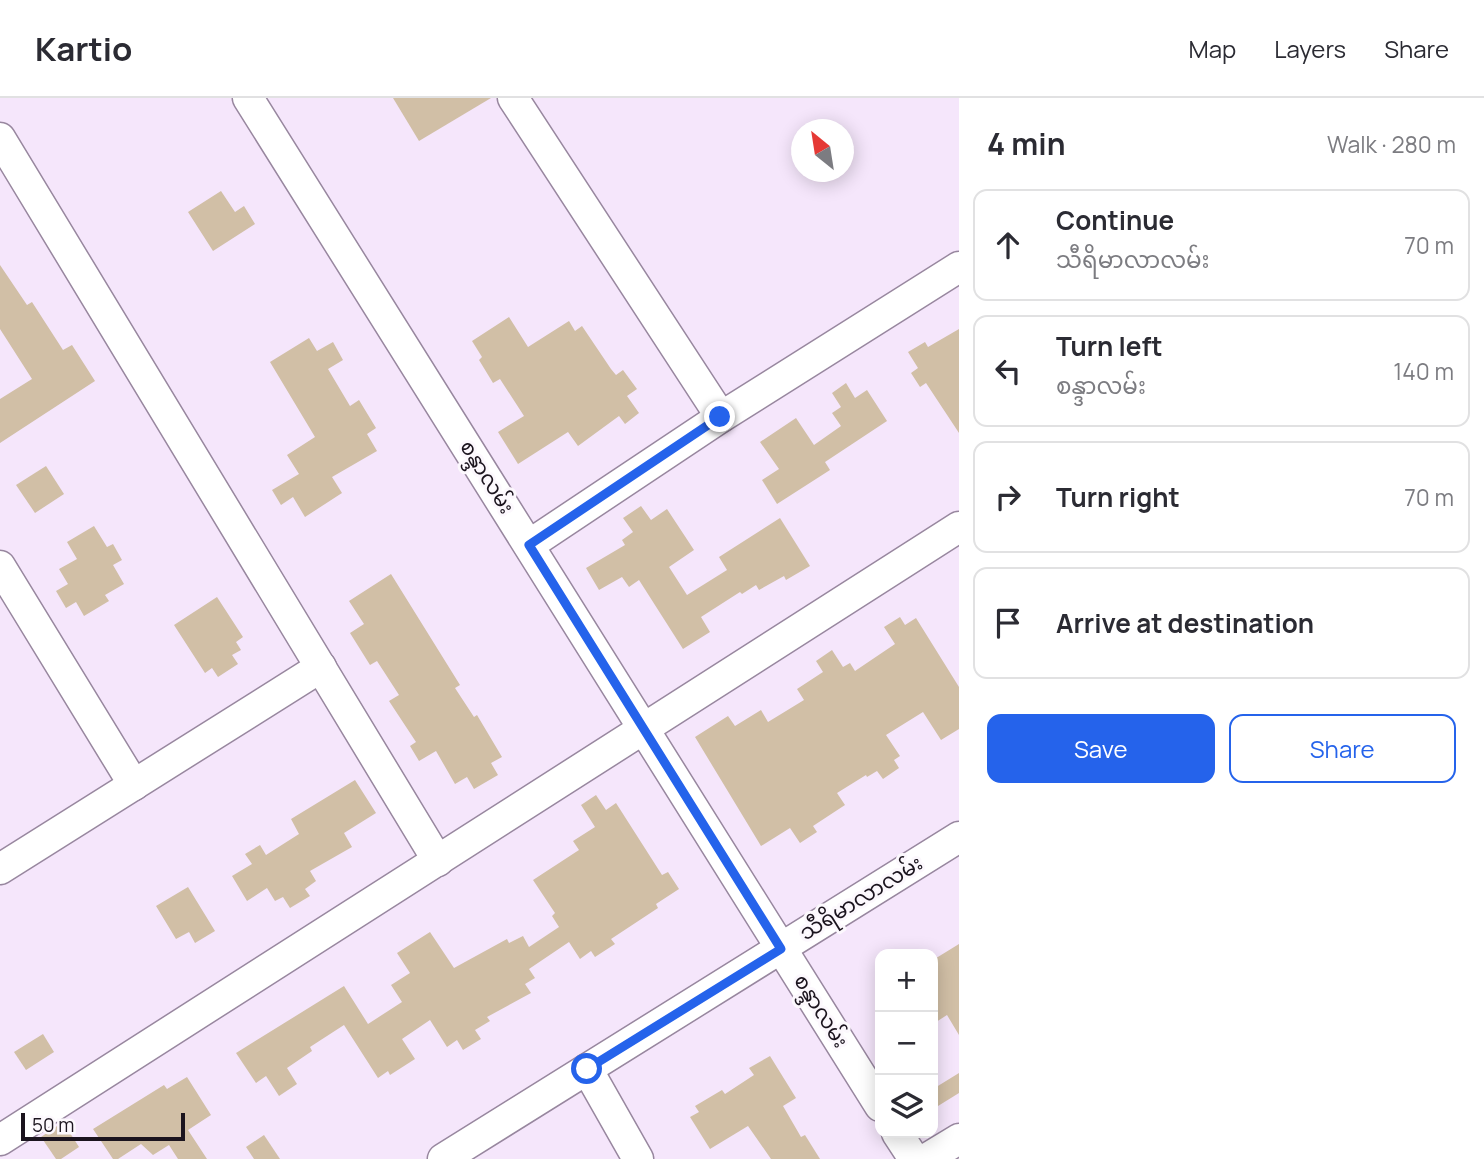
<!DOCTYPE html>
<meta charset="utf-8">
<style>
:root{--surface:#fff;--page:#f2f2f3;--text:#2b2b33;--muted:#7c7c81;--line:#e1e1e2;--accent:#2563eb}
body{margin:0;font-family:Manrope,"Noto Sans Myanmar",sans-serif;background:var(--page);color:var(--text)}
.controls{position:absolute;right:21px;bottom:21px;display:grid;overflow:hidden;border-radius:14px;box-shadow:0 4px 18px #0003}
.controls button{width:63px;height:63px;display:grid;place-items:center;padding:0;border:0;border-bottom:2px solid var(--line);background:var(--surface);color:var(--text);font:35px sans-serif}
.compass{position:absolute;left:791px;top:21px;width:63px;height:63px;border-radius:50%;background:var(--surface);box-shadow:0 4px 18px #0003;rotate:330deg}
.scale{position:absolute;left:21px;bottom:18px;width:164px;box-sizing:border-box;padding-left:7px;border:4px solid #1b141e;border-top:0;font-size:19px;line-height:24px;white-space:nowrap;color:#1b141e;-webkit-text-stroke:5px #fcf8fd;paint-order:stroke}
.stop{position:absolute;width:21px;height:21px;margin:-16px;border:5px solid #2563eb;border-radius:50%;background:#fff}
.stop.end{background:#2563eb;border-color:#fff;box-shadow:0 2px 7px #0008}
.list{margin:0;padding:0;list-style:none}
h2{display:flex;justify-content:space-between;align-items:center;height:91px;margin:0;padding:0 28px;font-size:30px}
h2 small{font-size:23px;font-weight:400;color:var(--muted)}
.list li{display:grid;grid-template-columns:46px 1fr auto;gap:21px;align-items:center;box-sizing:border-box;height:112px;margin:0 14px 14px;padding:0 14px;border:2px solid var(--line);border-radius:14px}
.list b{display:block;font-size:26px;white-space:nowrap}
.list p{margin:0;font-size:23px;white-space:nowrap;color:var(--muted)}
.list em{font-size:23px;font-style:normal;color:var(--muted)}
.actions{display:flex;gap:14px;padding:21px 28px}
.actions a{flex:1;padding:16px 0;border:2px solid var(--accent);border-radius:14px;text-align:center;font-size:24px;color:var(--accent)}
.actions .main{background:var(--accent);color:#fff}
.icon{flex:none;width:38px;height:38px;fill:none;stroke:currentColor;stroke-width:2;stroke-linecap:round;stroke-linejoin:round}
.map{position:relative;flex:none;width:959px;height:1061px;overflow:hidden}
header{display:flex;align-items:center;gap:42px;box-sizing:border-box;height:98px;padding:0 35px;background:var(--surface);border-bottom:2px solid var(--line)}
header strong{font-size:33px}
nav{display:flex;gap:38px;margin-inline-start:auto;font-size:24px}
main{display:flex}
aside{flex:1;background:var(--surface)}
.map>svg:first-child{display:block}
.building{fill:#d1bfa6}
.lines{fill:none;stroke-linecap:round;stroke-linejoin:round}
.minor-casing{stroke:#98879f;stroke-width:33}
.minor{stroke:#fff;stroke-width:30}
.route{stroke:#2563eb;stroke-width:9}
.labels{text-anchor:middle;stroke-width:6;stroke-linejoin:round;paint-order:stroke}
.street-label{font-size:21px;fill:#1b141e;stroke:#fcf8fd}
</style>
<header>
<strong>Kartio</strong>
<nav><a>Map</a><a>Layers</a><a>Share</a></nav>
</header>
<main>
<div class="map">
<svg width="959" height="1061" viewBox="0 0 959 1061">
<rect width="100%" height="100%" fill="#f5e6fb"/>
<g class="building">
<path d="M393,0H491L419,43Z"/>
<path d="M221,93L235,114L244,108L255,126L213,153L188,114Z"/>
<path d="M0,167L27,207L32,204L63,252L72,247L95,283L0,345V301L32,281L0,231Z"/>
<path d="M509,219L528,249L569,223L575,233L582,228L611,271L616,277L623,272L637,291L627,298L639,315L625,326L619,318L578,348L568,334L518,366L498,334L524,318L500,281L493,285L479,262L482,259L472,243Z"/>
<path d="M959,231V335L926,285L920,289L911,275L918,270L908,254L925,244L928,249Z"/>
<path d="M309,240L317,253L333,244L343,262L328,271L350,308L359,302L376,330L367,336L377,353L332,379L342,395L305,419L293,399L281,407L272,392L299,376L287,357L315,339L270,264Z"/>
<path d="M846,285L855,300L867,292L887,323L825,364L830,372L777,406L762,382L779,371L760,344L796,320L814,347L841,328L832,315L841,309L832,295Z"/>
<path d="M46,368L64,396L35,415L16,387Z"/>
<path d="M641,408L651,422L667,411L694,452L669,469L687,497L727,472L719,459L780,420L810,468L786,482L784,478L759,492L756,487L742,496L740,494L701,519L710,534L683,551L639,482L629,489L622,479L599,492L586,470L625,447L622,442L633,434L623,420Z"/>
<path d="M94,428L107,449L113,446L122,462L113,467L124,486L105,497L109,503L84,518L76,504L66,510L56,493L68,486L59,471L77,461L67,444Z"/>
<path d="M391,476L460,587L455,590L474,619L477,617L502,659L491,665L498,677L474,691L467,679L455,686L436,653L419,663L410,648L416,644L389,603L399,597L377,563L370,567L350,535L364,526L349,503Z"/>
<path d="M217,499L243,539L236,544L241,552L232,557L238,566L218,579L212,570L205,575L174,527Z"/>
<path d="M900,519L905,527L916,520L959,589V631L941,642L923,614L886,637L900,658L894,662L899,670L883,681L877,673L867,679L866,677L837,695L845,707L813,728L817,734L800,745L790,730L761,748L695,639L728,618L735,628L761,612L768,624L804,602L797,591L823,574L816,563L832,552L843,569L850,565L855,573L895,546L884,529Z"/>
<path d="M355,682L376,715L344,735L352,749L310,773L316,783L305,791L310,798L290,810L283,799L275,803L267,790L247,803L232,778L252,766L245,756L260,747L266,757L299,736L291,721Z"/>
<path d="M596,697L606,712L616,705L662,777L668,774L679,791L656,806L658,810L611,841L615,846L595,859L591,853L580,861L569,844L529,871L535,880L525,886L531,895L487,919L490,923L475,932L481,941L463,952L457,942L447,949L430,922L402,941L415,961L390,977L388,973L378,980L344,927L310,949L312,953L287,970L297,986L279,998L266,978L256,985L236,955L344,888L368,926L402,904L391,887L410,875L397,855L430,834L454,870L507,841L509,845L523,838L529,849L559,829L552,818L555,815L533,782L579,752L573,743L595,729L581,707Z"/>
<path d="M188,789L215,833L195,845L189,834L176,841L156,808Z"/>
<path d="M959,846V937L947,917L933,926V862Z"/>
<path d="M43,936L54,954L26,972L14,954Z"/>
<path d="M770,958L796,1000L783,1008L801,1039L805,1037L820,1061H771L748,1028L710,1051L690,1019L699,1014L695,1008L722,992L725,996L754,977L749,970Z"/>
<path d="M959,975V995L938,1008L933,999V991Z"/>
<path d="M187,979L211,1017L188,1032L207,1061H178L169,1047L153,1057L141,1046L118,1061H113L93,1031L164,987L167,991Z"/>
<path d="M63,1024L79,1049L61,1061H56L41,1039Z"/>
<path d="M264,1037L280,1061H254L246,1049Z"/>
</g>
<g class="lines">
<defs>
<g id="minor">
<path d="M248,0L880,1008"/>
<path d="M513,0L721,319"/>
<path d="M0,40L438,763"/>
<path d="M529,447L721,319L959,169"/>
<path d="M0,468L134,687"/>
<path d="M0,771L321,569"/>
<path d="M587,971L638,1061"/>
<path d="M897,1035L914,1061"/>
<path d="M0,1042L959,429"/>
<path d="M443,1061L959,739"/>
<path d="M926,1061L959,1041"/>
</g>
</defs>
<use href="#minor" class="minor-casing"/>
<use href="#minor" class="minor"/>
</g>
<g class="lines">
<path class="route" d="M587,971L781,851L529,447L720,319"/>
</g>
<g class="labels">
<g class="street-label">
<text transform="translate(487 379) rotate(58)" y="7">စန္ဒာလမ်း</text>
<text transform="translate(861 800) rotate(-32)" y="7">သီရိမာလာလမ်း</text>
<text transform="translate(821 913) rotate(58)" y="7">စန္ဒာလမ်း</text>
</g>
</g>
</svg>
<div class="controls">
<button>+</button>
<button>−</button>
<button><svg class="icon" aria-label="layers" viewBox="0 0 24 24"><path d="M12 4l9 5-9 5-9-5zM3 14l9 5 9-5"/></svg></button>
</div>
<svg class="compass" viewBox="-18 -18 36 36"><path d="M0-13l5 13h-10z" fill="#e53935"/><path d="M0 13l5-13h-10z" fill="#7c7c81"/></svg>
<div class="scale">50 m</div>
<div class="stop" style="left:587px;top:971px"></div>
<div class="stop end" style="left:720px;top:319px"></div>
</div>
<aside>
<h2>4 min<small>Walk · 280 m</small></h2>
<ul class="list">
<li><svg class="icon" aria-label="ahead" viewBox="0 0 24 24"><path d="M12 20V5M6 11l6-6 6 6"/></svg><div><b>Continue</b><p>သီရိမာလာလမ်း</p></div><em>70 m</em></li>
<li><svg class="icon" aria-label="left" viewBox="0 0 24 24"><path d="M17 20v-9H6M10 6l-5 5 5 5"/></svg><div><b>Turn left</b><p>စန္ဒာလမ်း</p></div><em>140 m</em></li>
<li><svg class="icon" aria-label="right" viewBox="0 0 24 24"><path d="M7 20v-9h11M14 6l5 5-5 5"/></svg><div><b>Turn right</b></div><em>70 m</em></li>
<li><svg class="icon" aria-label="arrive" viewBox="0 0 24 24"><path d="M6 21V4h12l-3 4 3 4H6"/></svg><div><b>Arrive at destination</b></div></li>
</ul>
<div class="actions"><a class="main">Save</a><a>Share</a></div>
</aside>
</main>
